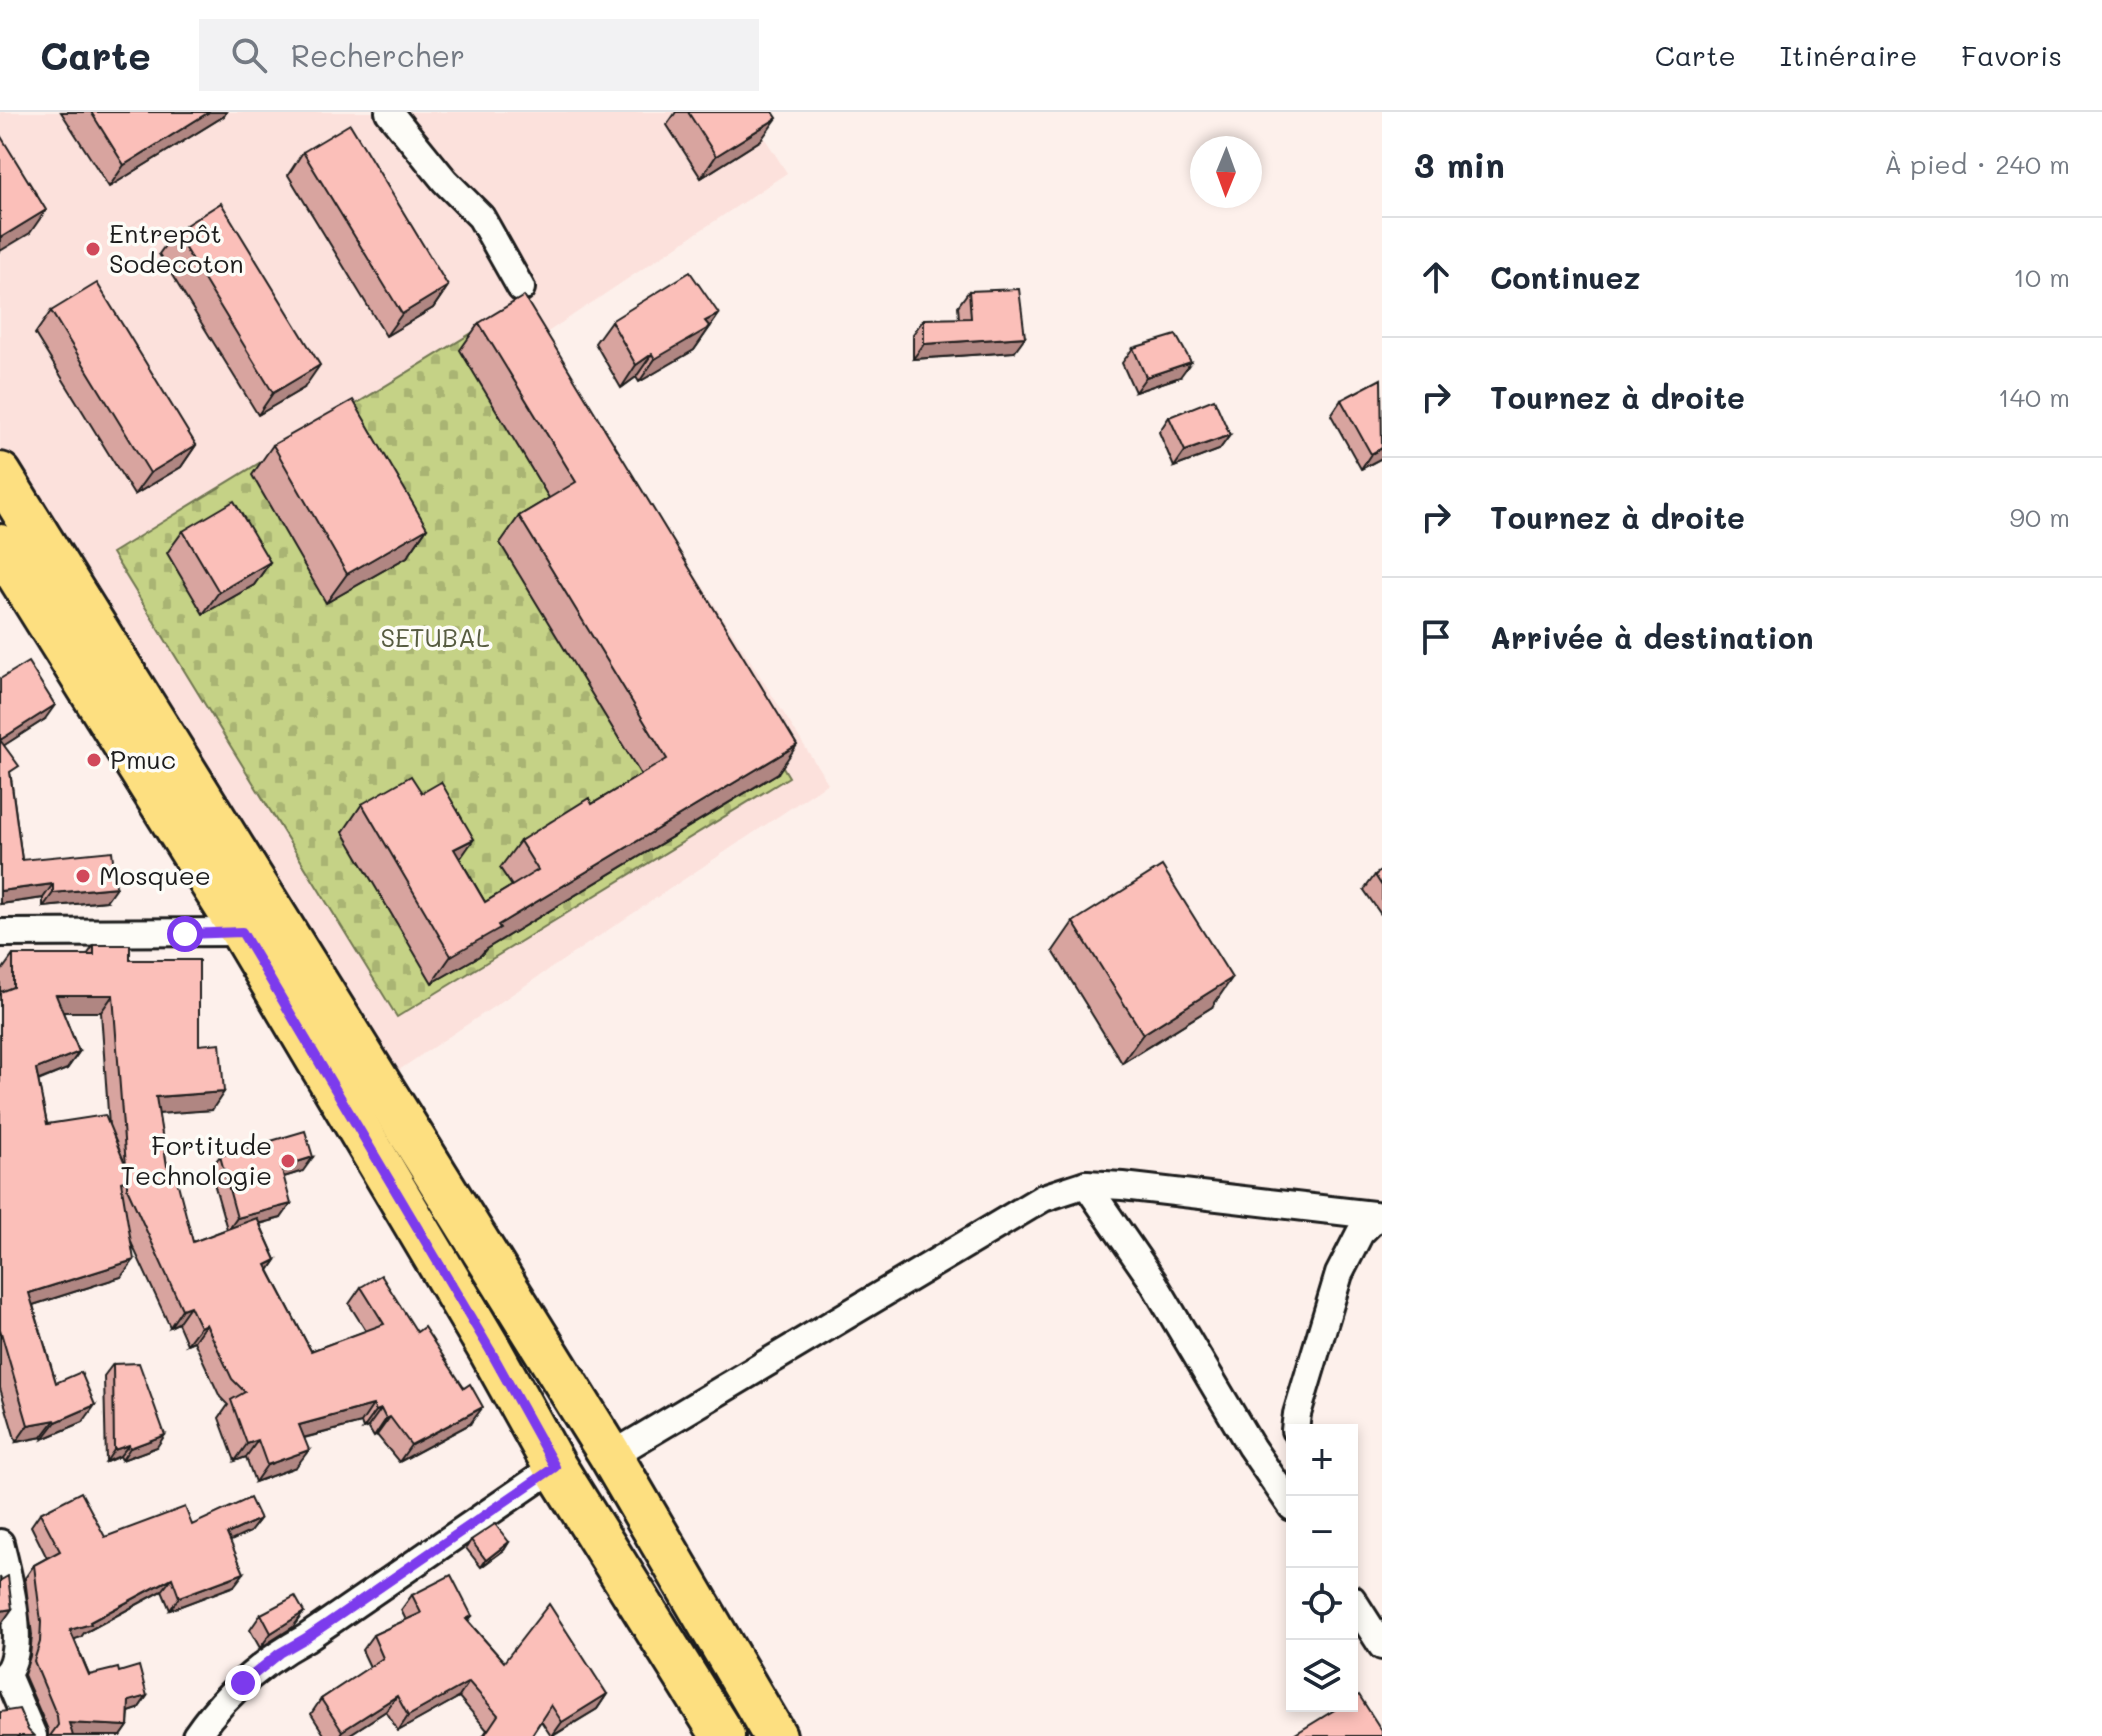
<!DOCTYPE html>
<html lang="fr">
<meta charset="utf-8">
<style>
:root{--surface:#fff;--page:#f2f2f3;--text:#1f2937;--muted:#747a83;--line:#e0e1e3}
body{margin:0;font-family:Mali,sans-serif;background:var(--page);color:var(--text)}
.controls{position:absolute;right:24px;bottom:24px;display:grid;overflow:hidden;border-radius:0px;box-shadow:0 4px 12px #0003}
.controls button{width:72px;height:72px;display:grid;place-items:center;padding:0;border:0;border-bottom:2px solid var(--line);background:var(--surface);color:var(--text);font:40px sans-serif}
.compass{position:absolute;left:1190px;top:24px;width:72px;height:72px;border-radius:50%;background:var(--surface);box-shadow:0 4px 12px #0003;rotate:181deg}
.stop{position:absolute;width:24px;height:24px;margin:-18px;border:6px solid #7c3aed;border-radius:50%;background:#fff}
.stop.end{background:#7c3aed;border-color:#fff;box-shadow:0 2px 8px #0008}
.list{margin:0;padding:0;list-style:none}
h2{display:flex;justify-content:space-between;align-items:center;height:104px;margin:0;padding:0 32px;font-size:34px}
h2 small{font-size:26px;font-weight:400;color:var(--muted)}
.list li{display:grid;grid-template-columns:52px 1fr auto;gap:24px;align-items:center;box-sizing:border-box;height:120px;padding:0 32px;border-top:2px solid var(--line)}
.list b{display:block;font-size:30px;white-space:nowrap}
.list em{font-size:26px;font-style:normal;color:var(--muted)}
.icon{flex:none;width:44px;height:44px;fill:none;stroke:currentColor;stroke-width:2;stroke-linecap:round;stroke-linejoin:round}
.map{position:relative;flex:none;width:1382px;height:1624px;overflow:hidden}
header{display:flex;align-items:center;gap:48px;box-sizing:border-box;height:112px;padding:0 40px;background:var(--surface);border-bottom:2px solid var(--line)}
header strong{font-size:38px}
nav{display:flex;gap:44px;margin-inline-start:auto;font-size:28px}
.search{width:560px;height:72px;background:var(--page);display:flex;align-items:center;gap:20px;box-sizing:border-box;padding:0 28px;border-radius:0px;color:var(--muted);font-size:30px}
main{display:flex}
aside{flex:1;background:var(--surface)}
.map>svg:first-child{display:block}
.built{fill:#fce1dc}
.cemetery{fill:url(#cemetery-stones);stroke:#707751;stroke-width:2}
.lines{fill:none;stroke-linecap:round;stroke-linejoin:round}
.minor-casing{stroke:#1c1c1c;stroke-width:32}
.primary-casing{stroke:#1c1c1c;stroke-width:48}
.minor{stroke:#fdfcf7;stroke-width:26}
.primary{stroke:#fddf80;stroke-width:42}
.wall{fill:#d8a49f;stroke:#1c1c1c;stroke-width:2;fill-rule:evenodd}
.shaded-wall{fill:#b08682;stroke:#1c1c1c;stroke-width:2}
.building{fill:#fbbfb9;stroke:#1c1c1c;stroke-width:2;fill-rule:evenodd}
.route{stroke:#7c3aed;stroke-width:10}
.poi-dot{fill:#d1495b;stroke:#fdfcf7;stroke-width:3}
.labels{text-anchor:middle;stroke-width:7;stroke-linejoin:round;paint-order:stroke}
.poi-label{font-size:26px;fill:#1c1c1c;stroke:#fdfcf7;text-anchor:start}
.park-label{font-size:26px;fill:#575c41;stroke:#fdfcf7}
</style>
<header>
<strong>Carte</strong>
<div class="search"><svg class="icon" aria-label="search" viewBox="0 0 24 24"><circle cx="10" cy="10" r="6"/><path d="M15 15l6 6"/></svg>Rechercher</div>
<nav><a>Carte</a><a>Itinéraire</a><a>Favoris</a></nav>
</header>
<main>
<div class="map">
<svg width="1382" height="1624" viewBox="0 0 1382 1624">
<defs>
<pattern id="cemetery-stones" width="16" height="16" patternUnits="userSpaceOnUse" patternTransform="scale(2)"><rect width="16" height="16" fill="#c5d286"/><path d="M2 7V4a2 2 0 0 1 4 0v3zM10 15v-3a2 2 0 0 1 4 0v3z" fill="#a9b473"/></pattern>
</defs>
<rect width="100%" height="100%" fill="#fdf0eb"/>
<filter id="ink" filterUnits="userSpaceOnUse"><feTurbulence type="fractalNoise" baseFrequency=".0125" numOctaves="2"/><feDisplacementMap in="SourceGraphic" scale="16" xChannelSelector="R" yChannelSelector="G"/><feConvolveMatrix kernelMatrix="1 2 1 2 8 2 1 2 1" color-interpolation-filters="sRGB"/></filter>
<g filter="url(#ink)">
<path class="built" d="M0,0H748L787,61L543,223L828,671L369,978L0,387Z"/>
<path class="cemetery" d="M508,199L789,665L397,905L112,441Z"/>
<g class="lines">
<defs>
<g id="minor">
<path d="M389,0L445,69L481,105L521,176"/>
<path d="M0,821L242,820"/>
<path d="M1086,1072L1152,1168L1251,1335L1292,1395"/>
<path d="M1295,1318L1297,1302L1339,1162L1360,1121L1377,1104"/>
<path d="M611,1344L1043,1086L1086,1072L1123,1074L1382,1104"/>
<path d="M0,1431C7,1459 32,1550 0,1566"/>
<path d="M1352,1487L1382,1534"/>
<path d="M7,1563L33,1624"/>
<path d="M196,1624C224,1583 262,1550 306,1526L555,1355"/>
</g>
<g id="primary">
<path d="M0,362L611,1344L775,1624"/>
<path d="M0,434L242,820L490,1238L555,1355L723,1624"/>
</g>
</defs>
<use href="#minor" class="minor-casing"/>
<use href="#primary" class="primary-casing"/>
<use href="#minor" class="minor"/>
<use href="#primary" class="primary"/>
</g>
<g class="wall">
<path d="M61,0H226L224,4L109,75Z"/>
<path d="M676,0H773L761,28L701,66L667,13Z"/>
<path d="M303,40L448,174L433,196L386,224L288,63Z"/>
<path d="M175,120L304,276L258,303L159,142Z"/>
<path d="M969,179L1014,240L913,247V222L924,207H959L958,194Z"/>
<path d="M51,199L196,333L181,355L134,383L35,222Z"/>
<path d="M719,202L694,238L639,270L636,265L621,276L595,231L611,209Z"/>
<path d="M479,211L778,661L486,837L481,843L432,871L343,720L362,692L422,681L485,790L512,774L500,756L520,729L592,692L641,663L500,431L519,404L549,386L460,238Z"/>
<path d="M1133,236L1180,265L1135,280L1122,251Z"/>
<path d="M1341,288L1382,346L1361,357L1331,303Z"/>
<path d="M1169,305L1230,323L1219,338L1174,355L1159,320Z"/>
<path d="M273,333L427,416L407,445L326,491L252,363Z"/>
<path d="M183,419L270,450L254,473L203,502L167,441Z"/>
<path d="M0,567L45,607L4,633L11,666L22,748L106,789L43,795V786L0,792Z"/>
<path d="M1382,758V804L1364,778L1375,763Z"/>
<path d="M1073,810L1212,895L1122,951L1053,839Z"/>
<path d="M94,833L130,848L199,933L212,998L158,1001L167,1054L193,1130L227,1117L210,1057L220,1044L303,1059L284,1065L281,1106L260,1112L276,1148L269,1158L311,1239L366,1219L349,1192L361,1175L470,1312L399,1350L377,1323L374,1325L368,1315L363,1317L361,1311L304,1326L296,1355L255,1370L246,1345L235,1349L219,1306L228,1293L220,1285L194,1229L187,1232L178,1211L170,1215L130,1128L121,1165L33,1193L56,1271L83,1310L43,1327L42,1325L16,1330L0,1276V861L13,843H87ZM63,900H101L109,1014L47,1012L38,969L67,957L79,940Z"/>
<path d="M113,1252L157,1335L122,1348L120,1344L106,1350L104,1264Z"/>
<path d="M40,1401L105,1425L192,1413L260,1407L250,1420L230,1429L234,1474L170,1498L162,1479L84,1521L81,1525L74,1527L89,1563L119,1560L147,1584L138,1597L129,1600L128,1614L121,1624H48V1618L24,1563L30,1544L32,1523L25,1466L34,1453L47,1446L31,1414Z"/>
<path d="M471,1428L509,1430L504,1438L481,1455L466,1436Z"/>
<path d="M412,1483L472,1504L468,1509L504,1550L607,1582L597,1597L553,1624H551L541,1609L531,1624H483L487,1618L459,1585L398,1619L386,1599L347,1624H325L311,1602L321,1587L370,1555L362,1538L373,1523L406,1508L401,1498Z"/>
<path d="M261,1502L293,1515L260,1536L250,1518Z"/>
</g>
<g class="shaded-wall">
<path d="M209,0H226L224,4L109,75L124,53Z"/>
<path d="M777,6L761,28L701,66L716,44Z"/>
<path d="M46,98L30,121L0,139V126Z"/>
<path d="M448,174L433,196L386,224L402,202Z"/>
<path d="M719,202L694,238L639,270L655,247L705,209Z"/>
<path d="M1025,225L1014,240L913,247L924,232Z"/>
<path d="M652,242L636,265L621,276L636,253Z"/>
<path d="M1191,250L1180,265L1135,280L1146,265Z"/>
<path d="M320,253L304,276L258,303L273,281Z"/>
<path d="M1230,323L1219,338L1174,355L1185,339Z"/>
<path d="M196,333L181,355L134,383L150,361Z"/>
<path d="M1382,336V346L1361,357L1371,342Z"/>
<path d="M427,416L407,445L326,491L347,462Z"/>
<path d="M270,450L254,473L203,502L219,480Z"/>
<path d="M55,593L45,607L0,636V628Z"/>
<path d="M797,633L778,661L486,837L481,843L432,871L451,844L498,813Z"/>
<path d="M474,727L455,754L454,737Z"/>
<path d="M53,772L43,786L0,792V779Z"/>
<path d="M116,775L106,789L43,795L53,781Z"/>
<path d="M1232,866L1212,895L1122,951L1143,922Z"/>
<path d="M56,883H113L101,900H44Z"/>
<path d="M79,940L67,957L24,974L36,957Z"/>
<path d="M224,980L212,998L144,1003L156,985Z"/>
<path d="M313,1045L303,1059L271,1069L281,1055Z"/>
<path d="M291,1092L281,1106L227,1120L237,1106Z"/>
<path d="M134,1148L121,1165L17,1198L29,1181Z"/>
<path d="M276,1148L264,1166L266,1153Z"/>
<path d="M190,1194L178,1211L170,1215L182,1197Z"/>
<path d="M206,1212L194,1229L187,1232L200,1215Z"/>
<path d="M95,1293L83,1310L43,1327L56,1310Z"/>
<path d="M373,1293L361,1311L287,1330L299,1313Z"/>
<path d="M483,1295L470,1312L399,1350L411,1333Z"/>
<path d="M381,1297L368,1315L363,1317L376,1299Z"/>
<path d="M390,1305L377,1323L374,1325L386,1307Z"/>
<path d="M55,1308L42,1325L16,1330L28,1313Z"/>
<path d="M165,1323L157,1335L122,1348L130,1336Z"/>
<path d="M258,1328L246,1345L235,1349L247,1332Z"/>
<path d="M129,1333L120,1344L106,1350L114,1338Z"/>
<path d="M309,1338L296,1355L255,1370L267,1353Z"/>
<path d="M260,1407L250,1420L218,1435L227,1422Z"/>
<path d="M509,1430L504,1438L481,1455L486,1448Z"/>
<path d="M244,1461L234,1474L170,1498L179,1485Z"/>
<path d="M172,1466L162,1479L84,1521L81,1525L61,1532L70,1518L90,1510Z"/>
<path d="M12,1497L0,1514V1499Z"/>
<path d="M304,1500L293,1515L260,1536L271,1521Z"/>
<path d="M469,1570L459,1585L398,1619L408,1604Z"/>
<path d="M607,1582L597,1597L552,1624L562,1610Z"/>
<path d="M147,1584L138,1597L120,1603L129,1589Z"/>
<path d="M397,1584L386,1599L347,1624H339L342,1619Z"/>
<path d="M69,1611L128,1614L121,1624H60Z"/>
</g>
<g class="building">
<path d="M91,0H209L124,53Z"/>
<path d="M688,0H773L777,6L716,44Z"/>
<path d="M350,12L448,174L402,202L303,40Z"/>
<path d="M0,23L46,98L0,126Z"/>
<path d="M221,91L320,253L273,281L175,120Z"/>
<path d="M690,160L719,202L705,209L710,215L655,247L652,242L636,253L611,209Z"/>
<path d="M97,171L196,333L150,361L51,199Z"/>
<path d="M1019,177L1025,225L924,232V207L971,206L969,179Z"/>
<path d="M524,184L797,633L498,813L500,816L451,844L362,692L411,664L422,681L441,670L474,727L454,737L485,790L538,758L520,729L589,686L592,692L667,647L519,404L576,370L479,211Z"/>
<path d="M1176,223L1191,250L1146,265L1133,236Z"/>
<path d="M1381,267L1382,336L1371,342L1341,288Z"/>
<path d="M1214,287L1230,323L1185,339L1169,305Z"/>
<path d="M353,288L427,416L347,462L273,333Z"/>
<path d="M234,389L270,450L219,480L183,419Z"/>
<path d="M28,550L55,593L0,628V567Z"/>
<path d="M0,628L19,654L10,660L22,748L112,739L116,775L53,781V772L0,779Z"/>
<path d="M1162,754L1232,866L1143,922L1073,810Z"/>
<path d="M1382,758V774L1375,763Z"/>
<path d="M94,833H130V848H199V933L220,931L224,980L156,985L167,1054L173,1053L193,1130L257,1106L276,1148L266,1153L311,1239L384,1212L361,1175L381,1163L417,1220L424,1215L464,1276L470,1272L483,1295L411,1333L390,1305L386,1307L381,1297L376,1299L373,1293L299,1313L309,1338L267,1353L258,1328L247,1332L231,1288L245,1280L232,1267L206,1212L200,1215L190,1194L182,1197L127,1076V1068L121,1070L134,1148L29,1181L56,1271L81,1260L95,1293L56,1310L55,1308L28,1313L0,1217V880L13,875V843H94ZM56,883H113L126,1054L105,1003L47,1012L36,957L79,940Z"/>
<path d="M305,1019L313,1045L281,1055L291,1092L237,1106L220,1044Z"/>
<path d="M139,1251L165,1323L130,1336L129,1333L114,1338L113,1252Z"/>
<path d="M81,1380L105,1425L185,1395L192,1413L250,1386L260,1407L227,1422L244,1461L179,1485L172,1466L90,1510L91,1512L70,1518L89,1563L118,1556L119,1560L139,1554L147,1584L129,1589L128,1614L69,1611L73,1624H50L58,1613L57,1604L34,1549L40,1530L41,1510L34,1453L60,1439L40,1401Z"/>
<path d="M495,1412L509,1430L486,1448L471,1428Z"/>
<path d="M451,1463L472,1504L466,1507L504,1550L549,1492L607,1582L562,1610L551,1593L531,1624H484L498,1603L469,1570L408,1604L397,1584L342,1619L321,1587L383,1546L373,1523L421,1501L412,1483Z"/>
<path d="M8,1464L12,1497L0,1499V1465L1,1468Z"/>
<path d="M295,1484L304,1500L271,1521L261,1502Z"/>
<path d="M1359,1583L1382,1619V1624H1292L1341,1594H1352V1587Z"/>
<path d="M19,1597L28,1618L34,1624H0V1600Z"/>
</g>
</g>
<g class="lines" filter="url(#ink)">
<path class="route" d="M185,822L242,820L490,1238L555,1355L306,1526L280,1541L243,1571"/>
</g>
<g class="poi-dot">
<circle cx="93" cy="137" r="8"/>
<circle cx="94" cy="648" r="8"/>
<circle cx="83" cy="764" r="8"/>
<circle cx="288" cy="1049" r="8"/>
</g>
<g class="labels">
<g class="poi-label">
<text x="109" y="131">Entrepôt<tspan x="109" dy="30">Sodecoton</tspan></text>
<text x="110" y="657">Pmuc</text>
<text x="99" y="773">Mosquee</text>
<text x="272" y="1043" text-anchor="end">Fortitude<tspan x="272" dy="30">Technologie</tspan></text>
</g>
<g class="park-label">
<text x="435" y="535">SETUBAL</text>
</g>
</g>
</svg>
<div class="controls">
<button>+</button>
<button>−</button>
<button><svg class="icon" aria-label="locate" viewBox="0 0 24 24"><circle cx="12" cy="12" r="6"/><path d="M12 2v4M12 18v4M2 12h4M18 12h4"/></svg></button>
<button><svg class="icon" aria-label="layers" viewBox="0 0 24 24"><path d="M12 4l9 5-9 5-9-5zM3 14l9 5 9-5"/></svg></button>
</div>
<svg class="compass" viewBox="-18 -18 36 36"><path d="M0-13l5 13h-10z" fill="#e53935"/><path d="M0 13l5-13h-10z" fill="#747a83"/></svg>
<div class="stop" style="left:185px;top:822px"></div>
<div class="stop end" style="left:243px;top:1571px"></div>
</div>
<aside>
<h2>3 min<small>À pied · 240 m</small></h2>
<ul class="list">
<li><svg class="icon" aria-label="ahead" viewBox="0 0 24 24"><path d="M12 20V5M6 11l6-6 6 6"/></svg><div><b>Continuez</b></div><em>10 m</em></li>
<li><svg class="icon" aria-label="right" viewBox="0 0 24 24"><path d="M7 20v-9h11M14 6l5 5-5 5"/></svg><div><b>Tournez à droite</b></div><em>140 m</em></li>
<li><svg class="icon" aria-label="right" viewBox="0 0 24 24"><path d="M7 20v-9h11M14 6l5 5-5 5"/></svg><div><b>Tournez à droite</b></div><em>90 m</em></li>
<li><svg class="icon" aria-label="arrive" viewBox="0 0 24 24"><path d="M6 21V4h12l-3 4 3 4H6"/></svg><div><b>Arrivée à destination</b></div></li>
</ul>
</aside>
</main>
